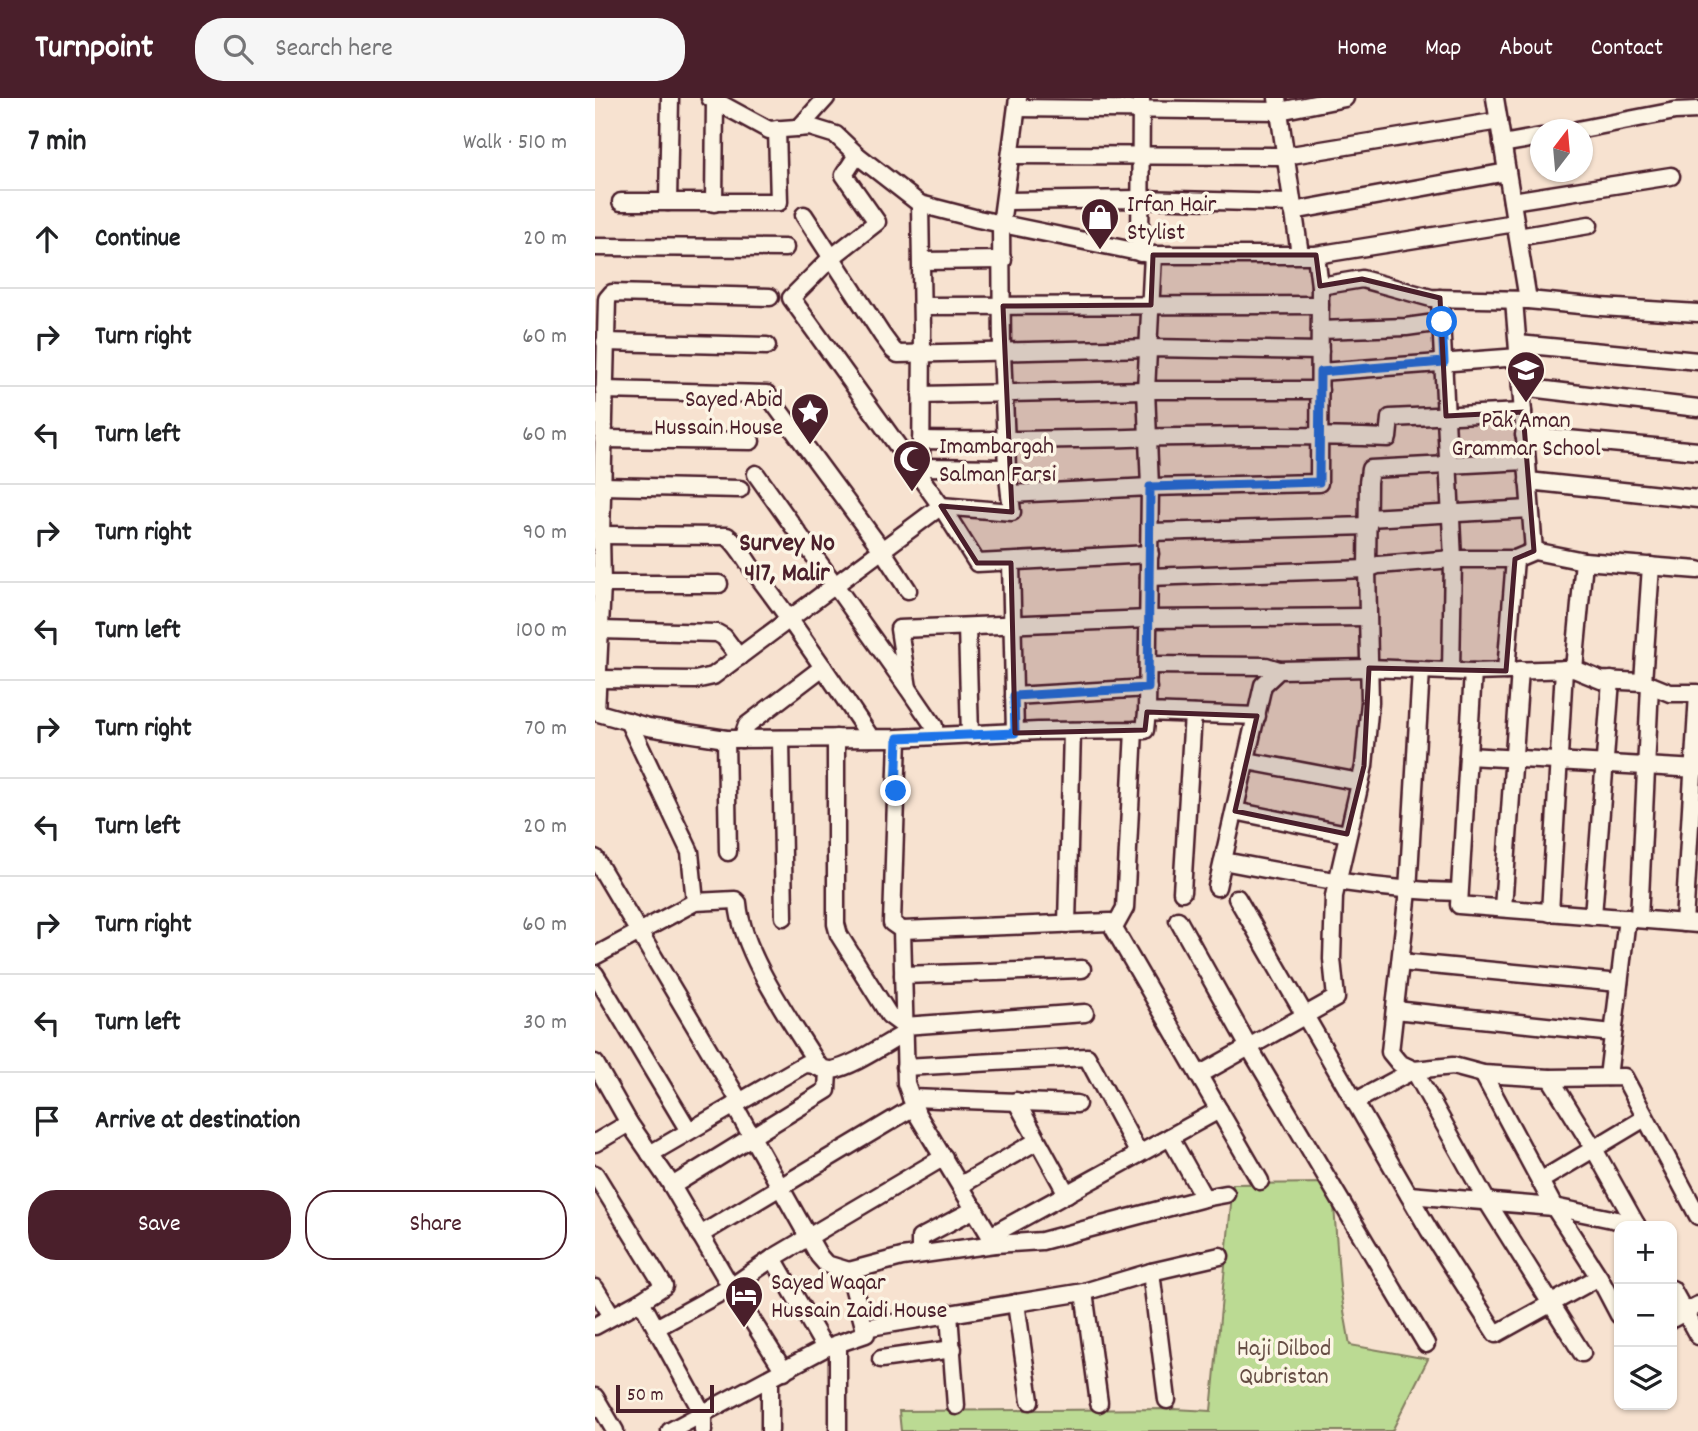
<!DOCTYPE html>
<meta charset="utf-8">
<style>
:root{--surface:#fff;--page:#f6f6f6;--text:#202124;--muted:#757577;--line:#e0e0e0;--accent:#4a1f2b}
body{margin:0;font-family:Dekko,sans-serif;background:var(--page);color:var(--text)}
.controls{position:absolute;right:21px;bottom:21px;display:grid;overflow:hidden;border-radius:14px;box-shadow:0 2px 5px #0004}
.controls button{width:63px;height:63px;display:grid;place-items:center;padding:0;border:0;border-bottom:2px solid var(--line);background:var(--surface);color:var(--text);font:35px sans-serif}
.compass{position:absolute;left:935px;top:21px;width:63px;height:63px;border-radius:50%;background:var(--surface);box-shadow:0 2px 5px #0004;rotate:16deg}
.scale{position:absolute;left:21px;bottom:18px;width:98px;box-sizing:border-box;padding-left:7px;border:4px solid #4a1f2b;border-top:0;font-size:19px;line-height:24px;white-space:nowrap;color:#4a1f2b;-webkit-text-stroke:5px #fcf5e5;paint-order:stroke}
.stop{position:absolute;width:21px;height:21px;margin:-16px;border:5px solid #1a73e8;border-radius:50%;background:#fff}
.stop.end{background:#1a73e8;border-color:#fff;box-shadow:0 2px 7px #0008}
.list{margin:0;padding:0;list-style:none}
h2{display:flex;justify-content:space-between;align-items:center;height:91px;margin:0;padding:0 28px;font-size:30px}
h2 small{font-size:23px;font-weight:400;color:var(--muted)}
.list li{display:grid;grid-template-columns:46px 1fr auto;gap:21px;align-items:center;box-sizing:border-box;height:98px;padding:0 28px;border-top:2px solid var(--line)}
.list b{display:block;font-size:26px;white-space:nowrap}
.list em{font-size:23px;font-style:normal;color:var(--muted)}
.actions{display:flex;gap:14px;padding:21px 28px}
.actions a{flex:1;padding:16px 0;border:2px solid var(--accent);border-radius:28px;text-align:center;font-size:24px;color:var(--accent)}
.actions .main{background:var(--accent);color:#fff}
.icon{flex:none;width:38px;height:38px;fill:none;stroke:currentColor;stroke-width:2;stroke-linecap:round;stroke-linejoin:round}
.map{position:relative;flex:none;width:1103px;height:1333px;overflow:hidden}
header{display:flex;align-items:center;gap:42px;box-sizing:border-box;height:98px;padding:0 35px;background:var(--accent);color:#fff}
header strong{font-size:33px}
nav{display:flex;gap:38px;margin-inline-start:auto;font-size:24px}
.search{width:490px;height:63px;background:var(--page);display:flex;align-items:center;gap:18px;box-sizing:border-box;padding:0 24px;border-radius:28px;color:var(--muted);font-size:26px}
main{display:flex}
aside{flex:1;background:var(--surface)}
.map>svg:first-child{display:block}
.green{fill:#bbda93;stroke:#827c5f;stroke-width:2}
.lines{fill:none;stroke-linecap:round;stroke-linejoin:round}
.minor-casing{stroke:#4a1f2b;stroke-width:21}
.minor{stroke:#fcf5e5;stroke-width:16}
.route{stroke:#1a73e8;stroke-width:9}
.marked{fill:#4a1f2b;fill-opacity:0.2;stroke:#4a1f2b;stroke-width:5;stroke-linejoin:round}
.labels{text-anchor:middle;stroke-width:7;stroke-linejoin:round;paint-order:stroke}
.poi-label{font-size:24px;fill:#4a1f2b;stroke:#fcf5e5;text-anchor:start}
.park-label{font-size:24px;fill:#664e45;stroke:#fcf5e5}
.neighbourhood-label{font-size:26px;font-weight:bold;fill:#4a1f2b;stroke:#fcf5e5}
</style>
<header>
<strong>Turnpoint</strong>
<div class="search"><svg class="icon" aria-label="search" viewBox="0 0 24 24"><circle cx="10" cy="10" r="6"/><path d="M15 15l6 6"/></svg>Search here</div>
<nav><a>Home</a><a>Map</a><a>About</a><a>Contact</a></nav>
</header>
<main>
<aside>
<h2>7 min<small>Walk · 510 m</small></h2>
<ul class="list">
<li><svg class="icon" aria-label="ahead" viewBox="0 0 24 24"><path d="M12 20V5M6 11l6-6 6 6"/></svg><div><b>Continue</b></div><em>20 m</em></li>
<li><svg class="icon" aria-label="right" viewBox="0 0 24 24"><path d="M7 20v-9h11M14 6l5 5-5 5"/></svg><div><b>Turn right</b></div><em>60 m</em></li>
<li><svg class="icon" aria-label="left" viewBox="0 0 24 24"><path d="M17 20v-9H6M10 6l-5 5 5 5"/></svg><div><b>Turn left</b></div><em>60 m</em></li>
<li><svg class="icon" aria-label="right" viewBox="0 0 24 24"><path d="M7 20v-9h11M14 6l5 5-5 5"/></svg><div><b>Turn right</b></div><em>90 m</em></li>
<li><svg class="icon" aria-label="left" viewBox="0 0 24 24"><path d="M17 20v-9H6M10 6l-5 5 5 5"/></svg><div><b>Turn left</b></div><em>100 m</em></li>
<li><svg class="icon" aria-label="right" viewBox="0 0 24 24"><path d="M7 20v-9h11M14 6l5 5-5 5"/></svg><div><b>Turn right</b></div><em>70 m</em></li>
<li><svg class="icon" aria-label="left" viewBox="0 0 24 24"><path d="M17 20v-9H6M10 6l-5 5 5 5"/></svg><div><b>Turn left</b></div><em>20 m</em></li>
<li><svg class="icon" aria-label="right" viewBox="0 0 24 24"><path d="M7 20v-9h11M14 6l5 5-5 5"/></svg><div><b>Turn right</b></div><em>60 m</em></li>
<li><svg class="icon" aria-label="left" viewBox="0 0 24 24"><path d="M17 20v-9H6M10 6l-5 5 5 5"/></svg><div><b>Turn left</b></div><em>30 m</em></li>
<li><svg class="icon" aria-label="arrive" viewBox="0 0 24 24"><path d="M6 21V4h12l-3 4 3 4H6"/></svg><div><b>Arrive at destination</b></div></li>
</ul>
<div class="actions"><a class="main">Save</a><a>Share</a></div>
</aside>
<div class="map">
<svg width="1103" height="1333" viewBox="0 0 1103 1333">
<rect width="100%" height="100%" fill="#f7e2d0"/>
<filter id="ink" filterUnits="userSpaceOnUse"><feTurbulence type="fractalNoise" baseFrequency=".0143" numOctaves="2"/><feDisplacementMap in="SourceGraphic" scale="14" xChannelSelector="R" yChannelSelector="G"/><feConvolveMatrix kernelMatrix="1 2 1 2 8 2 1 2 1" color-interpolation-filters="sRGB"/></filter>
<g filter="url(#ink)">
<path class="green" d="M730,1085L738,1094L745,1190L755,1247L833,1261L797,1333H306L304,1313L579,1311L616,1313L638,1086Z"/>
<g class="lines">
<defs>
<g id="minor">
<path d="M115,0L174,32L215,29L241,37L262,57L325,106L383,121L558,157H721"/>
<path d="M682,0L705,156"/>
<path d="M900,0L933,202"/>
<path d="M422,10L684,13L750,0"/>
<path d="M204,30L231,0"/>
<path d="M982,32L1080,13L1103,12"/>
<path d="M907,46L946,39"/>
<path d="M262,57L249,77L282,124L236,160L196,200L346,408L382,465L555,456"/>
<path d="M416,57L690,58L904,23"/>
<path d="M410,103L544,101L697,105"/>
<path d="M917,103L1076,78"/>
<path d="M26,104H184L182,31"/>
<path d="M73,104L75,0"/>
<path d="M119,105L120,2"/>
<path d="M325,106L327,232L326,380"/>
<path d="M698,113L912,74"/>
<path d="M209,117L287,237L298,252L303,256L555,250L725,253"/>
<path d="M923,139L994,127"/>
<path d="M0,149L190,150"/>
<path d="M545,155L546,0"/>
<path d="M558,157L551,292L555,389L552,614L662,618"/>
<path d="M326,163L408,162"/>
<path d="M725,188L767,181L836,200L933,202L1006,209L1103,215"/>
<path d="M845,200L858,461L856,573"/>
<path d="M919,202L939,453"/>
<path d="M327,208L725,207"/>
<path d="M725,232L811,229L847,224"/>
<path d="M10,244L172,248"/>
<path d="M923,246L1103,263"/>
<path d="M725,274L924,259"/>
<path d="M926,289L1103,310"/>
<path d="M9,292L172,296L287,452L313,492"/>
<path d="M326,297L551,292H725"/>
<path d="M929,337L1103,353"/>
<path d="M8,341L156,343"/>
<path d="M326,342C482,344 638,334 793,340L795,320L928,314"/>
<path d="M326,369L412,370"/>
<path d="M161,376L313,590L339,628L340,638"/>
<path d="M933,383L1103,401"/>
<path d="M7,388L145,391"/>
<path d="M415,396L555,389L724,385L725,188L721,157L920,125"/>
<path d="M773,420L935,411"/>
<path d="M555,434L773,428"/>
<path d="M6,437L132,438C144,447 152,464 161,476C202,529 239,585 276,640"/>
<path d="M416,465L420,635"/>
<path d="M554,479L772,471L783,467L858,461H920L939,453L989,463L1103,472"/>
<path d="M7,486H124"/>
<path d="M372,529L375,637"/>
<path d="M5,532L122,535L129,539L144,559"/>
<path d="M553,567L671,568L684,572"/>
<path d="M979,571L989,463"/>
<path d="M826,572L813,793L795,954L804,965L819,972L858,968L888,976L955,980L1029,979L1103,1118"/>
<path d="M911,573L920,461"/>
<path d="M878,574L864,807L1103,826"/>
<path d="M3,581L100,582L118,578L346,408L417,414L412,370L407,254L406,127L423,0"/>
<path d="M1048,584L1056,468"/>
<path d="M313,590L304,531L554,521L773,519"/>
<path d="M419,598L553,590"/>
<path d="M0,614L53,629L131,641L303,640L443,633L550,632L552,614"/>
<path d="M1,614L7,486L6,437L12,201L17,195L175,199"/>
<path d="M33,623L95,754L100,804"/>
<path d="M241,640V826L244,837L294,917L309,928L490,915"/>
<path d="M303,640L297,825L307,832L311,985L322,1016L400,1146"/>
<path d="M131,641L133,754"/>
<path d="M147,641L152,627L228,569"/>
<path d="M186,641L189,819"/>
<path d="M873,658L1103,671"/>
<path d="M652,663L765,684"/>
<path d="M640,713L752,736"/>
<path d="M0,760L145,1004"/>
<path d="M628,763C707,778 784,793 864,794"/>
<path d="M622,789L668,587L684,572L774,570L878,574L979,571L1006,582L1048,584L1075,595H1103"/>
<path d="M587,794L598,616"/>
<path d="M642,800L834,1132L901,1236L1004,1179"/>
<path d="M908,810L925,572"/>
<path d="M955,815L969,571"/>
<path d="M998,818L1016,582"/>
<path d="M1044,821L1055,587"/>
<path d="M583,822L654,949L831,1246"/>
<path d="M1089,825L1103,596"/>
<path d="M472,826L477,633"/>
<path d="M519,830L530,810L539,632"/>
<path d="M307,832L515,824L665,1083"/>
<path d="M0,858L100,804L140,802L143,805C147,856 198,926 225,970"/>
<path d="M805,864L1024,885"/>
<path d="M0,876L94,1033"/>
<path d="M308,877L487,871"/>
<path d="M800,912L1018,935"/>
<path d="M0,965L34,1025L74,1083L136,1189L189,1273"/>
<path d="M310,969L492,959L544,1056"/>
<path d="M888,976L959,1109L1004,1179L1024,1217"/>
<path d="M604,977L741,900L737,861L739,798L769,668L775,604L772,471L773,385L775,371L931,363"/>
<path d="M1013,979L1032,820"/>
<path d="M955,980L999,1051L1042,1128"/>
<path d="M316,1000L482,1006"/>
<path d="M421,1003L472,1096"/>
<path d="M759,1004L819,972L893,1105L987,1255"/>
<path d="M139,1007L224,1158L231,1166L254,1173"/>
<path d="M575,1039L609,1100"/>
<path d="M0,1045L34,1025"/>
<path d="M55,1056L210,966C220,965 227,973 237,972C259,968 288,947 309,936"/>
<path d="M0,1076L69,1188L46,1203L0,1228"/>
<path d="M945,1083L1050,1020"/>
<path d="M366,1087L442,1043"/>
<path d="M77,1088L232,992L233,973"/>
<path d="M814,1097L959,1109L1041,1126"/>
<path d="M105,1137L319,1009"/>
<path d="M395,1138L624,1012"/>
<path d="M325,1156V1140L380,1111"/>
<path d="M178,1160L230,1250"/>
<path d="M556,1174L572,1302"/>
<path d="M0,1190L17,1218"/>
<path d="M1077,1191L1103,1238"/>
<path d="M489,1194L504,1305"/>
<path d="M46,1203L108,1316V1333"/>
<path d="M421,1205L435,1303"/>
<path d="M354,1216L361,1308"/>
<path d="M1077,1221L1103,1207"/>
<path d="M61,1230L136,1189L178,1160L349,1059"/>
<path d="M269,1230L489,1194L556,1174L625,1158"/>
<path d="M243,1246V1333"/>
<path d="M286,1261L358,1251"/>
<path d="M175,1281V1333"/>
<path d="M0,1299L20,1333"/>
<path d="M75,1333L230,1250L271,1236L254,1173L307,1159L400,1146L447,1143L609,1100L631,1096"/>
</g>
</defs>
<use href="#minor" class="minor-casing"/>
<use href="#minor" class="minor"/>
</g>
</g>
<g class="lines" filter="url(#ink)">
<path class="route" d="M301,693L303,640L420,635L419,598L553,590L555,389L724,384L725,274L849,264L847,224"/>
</g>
<path class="marked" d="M558,157H721L725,188L767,181L845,200L851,318L928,314L939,453L920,461L911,573L774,570L769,668L752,736L640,713L662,618L552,614L550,632L420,635L416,465H382L346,408L417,414L408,208L556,207Z"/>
<defs>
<symbol id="shop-pin" viewBox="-11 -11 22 30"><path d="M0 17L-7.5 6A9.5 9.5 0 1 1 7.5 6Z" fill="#4a1f2b" stroke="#fcf5e5"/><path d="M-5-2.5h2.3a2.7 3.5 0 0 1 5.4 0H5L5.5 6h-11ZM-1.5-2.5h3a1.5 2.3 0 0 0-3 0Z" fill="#fff"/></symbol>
<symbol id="school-pin" viewBox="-11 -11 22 30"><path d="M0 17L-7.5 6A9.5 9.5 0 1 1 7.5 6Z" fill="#4a1f2b" stroke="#fcf5e5"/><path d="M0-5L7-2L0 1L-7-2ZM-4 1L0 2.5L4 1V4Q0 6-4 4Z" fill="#fff"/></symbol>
<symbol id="sight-pin" viewBox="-11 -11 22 30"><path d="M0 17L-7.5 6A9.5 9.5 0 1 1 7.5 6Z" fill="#4a1f2b" stroke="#fcf5e5"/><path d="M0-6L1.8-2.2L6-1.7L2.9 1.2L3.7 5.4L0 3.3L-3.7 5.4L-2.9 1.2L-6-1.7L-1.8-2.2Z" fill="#fff"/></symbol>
<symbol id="mosque-pin" viewBox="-11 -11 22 30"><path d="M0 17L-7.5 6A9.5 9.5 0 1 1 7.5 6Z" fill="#4a1f2b" stroke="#fcf5e5"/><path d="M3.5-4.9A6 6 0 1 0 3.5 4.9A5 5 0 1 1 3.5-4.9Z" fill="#fff"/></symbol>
<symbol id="hotel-pin" viewBox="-11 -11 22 30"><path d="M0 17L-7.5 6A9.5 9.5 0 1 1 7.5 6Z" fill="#4a1f2b" stroke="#fcf5e5"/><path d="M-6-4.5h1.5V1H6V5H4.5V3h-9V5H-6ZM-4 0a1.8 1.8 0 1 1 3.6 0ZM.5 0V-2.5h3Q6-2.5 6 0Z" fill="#fff"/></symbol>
</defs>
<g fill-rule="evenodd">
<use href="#shop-pin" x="483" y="97" width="44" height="60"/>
<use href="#school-pin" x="909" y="250" width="44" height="60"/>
<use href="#sight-pin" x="193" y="292" width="44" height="60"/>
<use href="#mosque-pin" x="295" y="339" width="44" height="60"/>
<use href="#hotel-pin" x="127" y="1175" width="44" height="60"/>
</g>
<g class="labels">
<g class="poi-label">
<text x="532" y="113">Irfan Hair<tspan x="532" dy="28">Stylist</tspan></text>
<text x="188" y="308" text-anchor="end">Sayed Abid<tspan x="188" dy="28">Hussain House</tspan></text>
<text x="931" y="329" text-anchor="middle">Pak Aman<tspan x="931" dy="28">Grammar School</tspan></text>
<text x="344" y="355">Imambargah<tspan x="344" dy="28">Salman Farsi</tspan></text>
<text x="176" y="1191">Sayed Waqar<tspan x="176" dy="28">Hussain Zaidi House</tspan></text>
</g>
<g class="park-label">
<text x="689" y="1257">Haji Dilbod<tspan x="689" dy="28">Qubristan</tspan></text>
</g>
<g class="neighbourhood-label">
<text x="192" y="452">Survey No<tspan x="192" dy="30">417, Malir</tspan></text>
</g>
</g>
</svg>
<div class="controls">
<button>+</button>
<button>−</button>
<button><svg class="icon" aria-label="layers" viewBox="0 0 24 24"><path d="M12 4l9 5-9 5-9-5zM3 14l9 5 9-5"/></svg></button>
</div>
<svg class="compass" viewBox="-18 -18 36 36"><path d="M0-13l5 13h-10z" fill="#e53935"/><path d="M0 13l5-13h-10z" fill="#757577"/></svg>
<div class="scale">50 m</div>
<div class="stop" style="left:847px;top:224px"></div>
<div class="stop end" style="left:301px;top:693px"></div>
</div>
</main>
